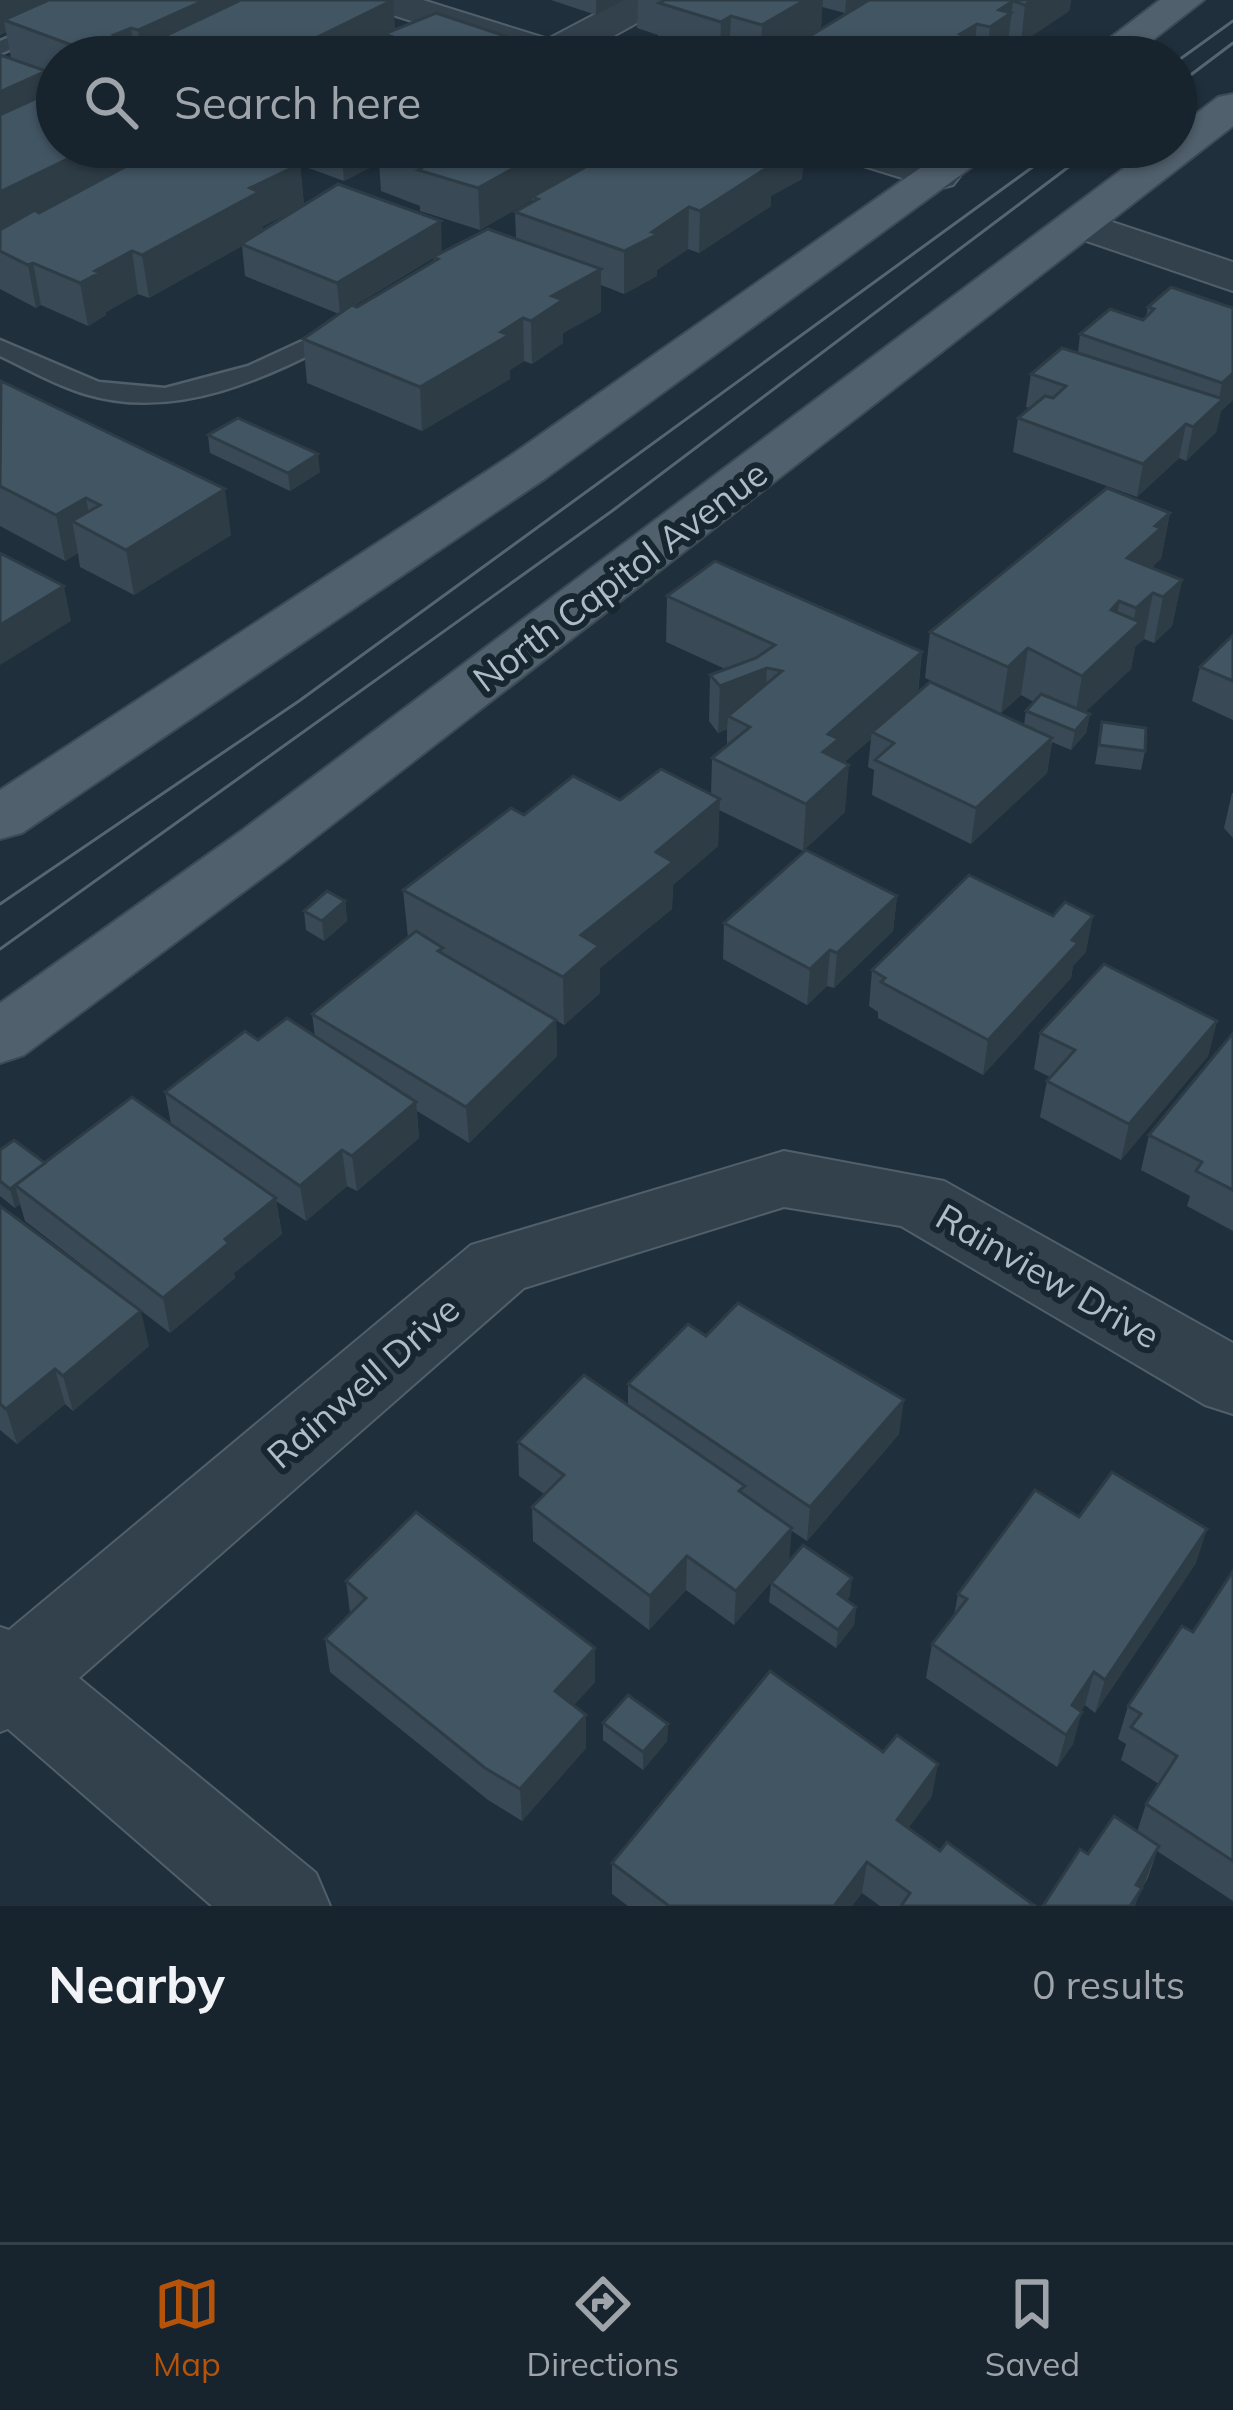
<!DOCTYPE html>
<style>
:root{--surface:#17232d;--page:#202b35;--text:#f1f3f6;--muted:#9ea4aa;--line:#364049;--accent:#b45309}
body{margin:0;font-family:Mulish,sans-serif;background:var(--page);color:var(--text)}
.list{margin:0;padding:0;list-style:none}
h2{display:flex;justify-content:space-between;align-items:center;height:156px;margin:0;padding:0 48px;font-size:51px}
h2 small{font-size:39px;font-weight:400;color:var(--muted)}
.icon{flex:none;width:66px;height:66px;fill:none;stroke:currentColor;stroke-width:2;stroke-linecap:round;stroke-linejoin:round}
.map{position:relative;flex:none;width:1233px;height:1906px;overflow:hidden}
.search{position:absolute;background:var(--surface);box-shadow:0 3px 9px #0004;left:36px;right:36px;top:36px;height:132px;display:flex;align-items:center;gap:30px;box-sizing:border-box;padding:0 42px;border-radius:66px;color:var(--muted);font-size:45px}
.sheet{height:336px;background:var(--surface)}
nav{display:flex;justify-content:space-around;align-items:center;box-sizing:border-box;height:168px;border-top:3px solid var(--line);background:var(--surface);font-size:33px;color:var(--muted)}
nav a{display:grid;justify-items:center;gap:6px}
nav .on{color:var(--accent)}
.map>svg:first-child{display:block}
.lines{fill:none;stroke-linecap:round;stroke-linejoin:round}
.lane-casing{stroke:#505f69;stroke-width:5}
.street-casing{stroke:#505f69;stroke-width:4}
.primary-casing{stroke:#3c4a55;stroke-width:4}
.lane{fill:#33414c;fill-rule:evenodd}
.street{fill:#33414c;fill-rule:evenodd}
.primary{fill:#50606c;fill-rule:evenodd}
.tram{stroke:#546673;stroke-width:3}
.wall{fill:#394955;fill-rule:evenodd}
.shaded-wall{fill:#2e3c45}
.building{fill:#425563;stroke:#2e3c45;stroke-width:3}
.labels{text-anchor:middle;stroke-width:12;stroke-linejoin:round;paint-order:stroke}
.street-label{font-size:36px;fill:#adbcc8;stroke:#182630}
</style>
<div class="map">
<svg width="1233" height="1906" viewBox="0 0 1233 1906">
<rect width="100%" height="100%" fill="#1f2f3c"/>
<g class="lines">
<defs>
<g id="lane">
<path d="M96,0H122L0,54V41Z"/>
<path d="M341,323L353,330L349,335C268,377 178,422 85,394C55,385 28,369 0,356V340L99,382L165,388L248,366Z"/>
</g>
<g id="street">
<path d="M365,0H423L548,39L622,0H670L664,8L581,54L583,57H523L371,8Z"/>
<path d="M825,147C860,147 938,145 960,176L953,185L938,189L831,156Z"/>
<path d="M1082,212L1233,262V291L1066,234L1060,225L1066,216Z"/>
<path d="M784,1151L944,1181L1233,1343V1414L1205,1405L901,1226L784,1207L524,1288L79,1678L316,1873L330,1906H212L8,1729L0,1732V1627L9,1630L471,1245Z"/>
</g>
<g id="primary">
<path d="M1160,0H1204L1131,57H1085Z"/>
<path d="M1233,94V126L285,861L24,1055L0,1063V1003L241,831L1152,147H1176V129L1218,97Z"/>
<path d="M950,147H999L546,478L22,833L0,839V790L510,456Z"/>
</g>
</defs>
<use href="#lane" class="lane-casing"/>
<use href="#street" class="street-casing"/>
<use href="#primary" class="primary-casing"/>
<use href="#lane" class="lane"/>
<use href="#street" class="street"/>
<use href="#primary" class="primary"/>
<g class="tram">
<path d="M1176,62L1233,21"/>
<path d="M1176,86L1233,43"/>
<path d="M0,904L299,701L1060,147"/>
<path d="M0,949L612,511L1095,147"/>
</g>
</g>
<g class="wall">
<path d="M0,0L395,30L529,44V57H57V76L46,72L57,147L289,160L255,147H804L802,179L771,196V206L699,253L688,249L657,270V276L624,294L601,285V312L563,333V343L532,364L524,361L510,370V379L422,431L307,383L303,339L339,314L245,276L242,246L149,298L138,294L106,312V315L88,326L41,305L36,308L0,289V55L11,58L6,32L0,35ZM379,163L381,191L420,206V211L480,230L532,200V203L515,212L516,239L442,252L304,205L300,165L344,181ZM297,209L263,231V226ZM433,258L434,261L357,307L354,306Z"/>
<path d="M551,0H624L596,15Z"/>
<path d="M638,0H867L845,13L822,7L821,28L773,57H735L729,55L726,57H708L658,42V35L637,28Z"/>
<path d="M869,0H1071L1069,11L1021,43L1008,40L1007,52L1000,57H804L805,39Z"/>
<path d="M1148,307L1233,308V400L1221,411L1216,432L1186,461L1179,458L1137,497L1013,452L1018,418L1030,408L1026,407L1031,374L1078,353L1080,334L1143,320L1146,317Z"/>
<path d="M0,382L231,535L134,595L80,567L78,553L65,561L0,526Z"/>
<path d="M208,435L320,472L290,491L210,453Z"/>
<path d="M1170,513L1161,559L1154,565L1153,568L1182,580L1172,626L1154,643L1144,639L1135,647L1131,669L1085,712L1090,714L1086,733L1071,750L1052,742L1047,773L971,844L872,795L874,770L868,767L871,739L844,762L845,812L803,851L719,810L718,846L673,885L672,909L600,968V993L564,1025L556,1020L557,1056L469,1143L417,1111L419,1138L357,1191L347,1186L306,1221L276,1201L282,1234L234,1273L235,1278L170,1333L25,1221L20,1204L15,1208L0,1196V1150L45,1163L171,1124L165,1092L258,1040L315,1037L312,1014L408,938L403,890L524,815L620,800L711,794L712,758L727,746V729L718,733L709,721L710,675L725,669L666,642L667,596L922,652L918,692L1024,725L1026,711L1034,702L1021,695L1001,713L925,678L930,632Z"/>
<path d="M1233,635V720L1192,701L1200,667Z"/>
<path d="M1102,722L1145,751L1141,770L1095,764Z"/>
<path d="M1232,793H1233V838L1224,828Z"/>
<path d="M897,896L893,931L834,988L827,986L807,1005L723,959L724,923Z"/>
<path d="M345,901L347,921L324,941L306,930L304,911Z"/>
<path d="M1086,952L1073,966L1071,978L983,1075L878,1018V1012L869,1006L872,970Z"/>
<path d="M1217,1021L1208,1056L1121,1160L1040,1117L1047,1081L1050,1077L1034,1069L1040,1033Z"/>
<path d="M1233,1033V1231L1187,1206L1190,1196L1141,1170L1149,1135Z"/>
<path d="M0,1206L149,1346L73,1411L65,1404L17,1444L0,1430Z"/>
<path d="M706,1336L899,1434L807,1541L792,1531L734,1625L686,1590L649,1630L533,1541L532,1507L544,1494L519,1476L518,1442L628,1405V1384Z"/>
<path d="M1079,1517L1196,1563L1095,1713L1085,1705L1081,1711L1073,1744L1057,1767L926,1678L932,1644L954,1616L958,1594Z"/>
<path d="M1233,1571V1901L1157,1851L1148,1878L1142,1888L1088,1854L1137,1832L1146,1804L1159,1784L1121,1760L1126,1744L1118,1739L1128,1706L1193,1632Z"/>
<path d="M346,1581L595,1648V1682L573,1706L586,1715V1748L522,1821L488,1800L330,1672L325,1639L350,1613Z"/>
<path d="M771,1583L850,1596L847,1600L856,1607L854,1625L836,1648L769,1602Z"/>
<path d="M603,1723L668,1724L667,1741L643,1770L603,1740Z"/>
<path d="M932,1796L908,1828L940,1851L1035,1906H880L862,1893L852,1906H628L612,1894V1863Z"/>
</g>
<g class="shaded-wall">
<path d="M0,0H81L4,20L6,32L0,35Z"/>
<path d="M205,0H282L142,57L138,30Z"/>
<path d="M393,0L396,39L384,34L385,44L359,57H277Z"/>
<path d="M596,0H624L596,15Z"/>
<path d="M805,0H823L821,28L773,57H761L762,25Z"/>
<path d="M846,0H867L845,13Z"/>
<path d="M1032,0H1071L1069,11L1021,43L1025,5Z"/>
<path d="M1013,1L1007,52L1000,57H987L990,27L999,10Z"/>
<path d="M731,16L729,55L720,57L721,22Z"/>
<path d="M977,24L973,57H941L960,34Z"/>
<path d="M131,28L135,57H86L85,50Z"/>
<path d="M529,44V57H499Z"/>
<path d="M46,71L53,110L0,136V92Z"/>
<path d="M92,147H166L0,238V192Z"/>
<path d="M341,147H408L378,150L379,163L344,181Z"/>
<path d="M552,147H624L532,197V200L480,230L478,188Z"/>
<path d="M789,147H804L802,179L771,196V206L699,253L700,211L763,161Z"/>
<path d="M300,164L304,206L263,226V234L149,298L142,255L250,188Z"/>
<path d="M689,207L688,249L657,270V276L624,294V251Z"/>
<path d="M441,221L442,253L340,315L337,283Z"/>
<path d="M132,251L138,294L106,312V315L88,326L80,283L95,271Z"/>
<path d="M33,263L41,305L36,308L28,265Z"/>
<path d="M601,269V312L563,333V343L532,364L531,321L552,296Z"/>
<path d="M523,318L524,361L510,370V379L422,431L420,387Z"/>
<path d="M1233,373V400L1221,411L1216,432L1186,461L1193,427L1218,404L1222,383Z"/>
<path d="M1186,424L1179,458L1137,497L1143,464Z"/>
<path d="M318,454L320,472L290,491L288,473Z"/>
<path d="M225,489L231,535L134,595L126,550Z"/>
<path d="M86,498L92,532L72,521L78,553L65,561L56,515Z"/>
<path d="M1170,513L1161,559L1154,565L1152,574L1119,604L1111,647V610L1127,558L1155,526Z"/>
<path d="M1182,580L1172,626L1154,643L1163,597Z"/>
<path d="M64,586L71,621L0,665V625Z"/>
<path d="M1153,593L1144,639L1135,647L1131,669L1074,723L1082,676L1132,630L1136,608Z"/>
<path d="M1028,648L1021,695L1001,713L1008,667Z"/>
<path d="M922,652L917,698L872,732L871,739L837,769L849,765L845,812L803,851L806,804L828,734Z"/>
<path d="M767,668L764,715L728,716L727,729L718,733L720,686Z"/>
<path d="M1090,714L1086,733L1071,750L1075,731Z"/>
<path d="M1052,738L1047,773L971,844L976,808Z"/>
<path d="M720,799L718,846L673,885L672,909L600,968V993L564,1025L563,977L581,935L656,852Z"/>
<path d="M897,896L893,931L834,988L837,953Z"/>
<path d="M345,901L347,921L324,941L322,921Z"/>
<path d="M1093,916L1086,952L1073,966L1071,978L983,1075L988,1040Z"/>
<path d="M830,950L827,986L807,1005L810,969Z"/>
<path d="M556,1020L557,1056L469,1143L466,1107Z"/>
<path d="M1217,1021L1208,1056L1121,1160L1129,1124Z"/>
<path d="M416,1102L419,1138L357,1191L352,1156Z"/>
<path d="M342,1150L347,1186L306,1221L300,1186Z"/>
<path d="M45,1163L15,1185L20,1204L15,1208L10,1189Z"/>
<path d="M276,1198L282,1234L234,1273L235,1278L170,1333L163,1298L225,1239Z"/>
<path d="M141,1311L149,1346L73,1411L63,1376Z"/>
<path d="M55,1369L65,1404L17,1444L6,1409Z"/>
<path d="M904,1400L899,1434L807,1541L810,1507Z"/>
<path d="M792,1528L789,1562L734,1625L736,1591Z"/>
<path d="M1207,1529L1196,1563L1095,1713L1105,1680Z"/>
<path d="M687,1556L686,1590L649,1630L650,1596Z"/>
<path d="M852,1578L850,1596L835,1612L838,1594Z"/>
<path d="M856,1607L854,1625L836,1648L838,1630Z"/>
<path d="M595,1648V1682L556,1724L555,1691Z"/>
<path d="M1094,1672L1085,1705L1065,1734L1072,1705Z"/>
<path d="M1082,1712L1073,1744L1057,1767L1066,1735Z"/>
<path d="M586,1715V1748L522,1821L520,1789Z"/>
<path d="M668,1724L667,1741L643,1770V1752Z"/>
<path d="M938,1764L932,1796L891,1852L897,1820Z"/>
<path d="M1159,1846L1135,1906H1129L1136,1885Z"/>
<path d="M867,1862L862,1893L852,1906H834Z"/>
</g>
<g class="building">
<path d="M49,0H205L138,30L131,28L114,35L119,37L85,50L4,20Z"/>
<path d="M241,0H393L277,57H121Z"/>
<path d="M665,0H805L762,25L731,16L721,22L659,3Z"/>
<path d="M869,0H1032L1025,5L1013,1L999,10L1011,13L990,27L977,24L960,34L972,38L941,57H863L805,39Z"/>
<path d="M436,13L529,44L499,57H351L393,37L384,34Z"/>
<path d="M558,53L571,57H550Z"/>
<path d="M0,55L46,71L0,92Z"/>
<path d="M57,89V147H92L0,192V115Z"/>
<path d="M162,147H250L300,164L250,188L259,192L142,255L132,251L95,271L99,273L80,283L33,263L28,265L0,251V230L35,210L39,213Z"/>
<path d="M384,147H552L478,188L418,170L423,167L378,150Z"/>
<path d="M621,147H789L763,161L773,164L700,211L689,207L652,232L658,234L624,251L515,212L538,199L532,197Z"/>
<path d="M338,184L441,221L337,283L241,244Z"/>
<path d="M488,229L601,269L552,296L563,300L531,321L523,318L501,332L509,335L420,387L303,339L352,305L357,307L438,259L433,257Z"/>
<path d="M1171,287L1233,308V373L1222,383L1080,334L1110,309L1143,320L1154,309L1148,307Z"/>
<path d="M1062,348L1223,399L1193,427L1186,424L1143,464L1018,418L1045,396L1053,398L1066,386L1031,374Z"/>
<path d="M1,381L225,489L126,550L72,521L100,505L86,498L56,515L0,486Z"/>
<path d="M238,418L318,454L288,473L208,435Z"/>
<path d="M1107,488L1170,513L1155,526L1161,528L1127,558L1182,580L1163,597L1153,593L1136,608L1119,601L1111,610L1140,622L1082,676L1028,648L1008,667L930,632Z"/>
<path d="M0,553L64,586L0,625Z"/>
<path d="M715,561L922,652L828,734L839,739L823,752L849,765L806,804L712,758L750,727L728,716L782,671L767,668L720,686L710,675L756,658L775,645L667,596Z"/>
<path d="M1233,635V681L1200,667Z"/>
<path d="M930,682L1052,738L976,808L875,760L894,743L872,732Z"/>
<path d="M1041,694L1090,714L1075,731L1026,711Z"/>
<path d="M1102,722L1146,728L1145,751L1099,745Z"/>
<path d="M661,769L720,799L656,852L673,862L581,935L599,946L563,977L403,890L511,808L524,815L573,776L620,800Z"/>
<path d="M806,850L897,896L837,953L830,950L810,969L724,923Z"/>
<path d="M969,875L1053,916L1065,902L1093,916L1072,940L1078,943L988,1040L881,982L885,978L872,970Z"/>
<path d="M327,891L345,901L322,921L304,911Z"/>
<path d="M416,931L443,948L438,951L556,1020L466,1107L312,1014Z"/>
<path d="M1104,964L1217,1021L1129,1124L1047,1081L1075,1050L1040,1033Z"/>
<path d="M287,1018L416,1102L352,1156L342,1150L300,1186L165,1092L245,1031L258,1040Z"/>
<path d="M1233,1033V1190L1196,1171L1202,1162L1149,1135Z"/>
<path d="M132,1097L276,1198L225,1239L229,1243L163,1298L15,1185Z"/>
<path d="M14,1140L45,1163L10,1189L0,1181V1150Z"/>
<path d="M0,1206L141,1311L63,1376L55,1369L6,1409L0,1404Z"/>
<path d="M738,1303L904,1400L810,1507L628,1384L688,1324L706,1336Z"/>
<path d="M584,1375L745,1486L739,1491L792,1528L736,1591L687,1556L650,1596L532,1507L564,1475L518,1442Z"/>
<path d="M1112,1472L1207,1529L1105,1680L1094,1672L1072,1705L1082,1712L1066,1735L932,1644L967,1599L958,1594L1035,1490L1079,1517Z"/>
<path d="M416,1512L595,1648L555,1691L586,1715L520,1789L485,1768L325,1639L366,1598L346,1581Z"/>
<path d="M803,1545L852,1578L838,1594L856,1607L838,1630L771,1583Z"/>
<path d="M1233,1571V1861L1146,1804L1177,1756L1131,1727L1141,1714L1128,1706L1182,1626L1193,1632Z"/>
<path d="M770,1671L883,1752L897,1735L938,1764L897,1820L940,1851L947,1842L1035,1906H901L910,1893L867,1862L834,1906H669L612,1863Z"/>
<path d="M628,1695L668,1724L643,1752L603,1723Z"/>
<path d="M1114,1816L1159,1846L1136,1885L1142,1888L1130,1906H1043L1080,1849L1088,1854Z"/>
</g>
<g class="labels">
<g class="street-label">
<text transform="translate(620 576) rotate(-37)" y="13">North Capitol Avenue</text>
<text transform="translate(1048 1276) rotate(30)" y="13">Rainview Drive</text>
<text transform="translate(363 1382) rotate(-41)" y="13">Rainwell Drive</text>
</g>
</g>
</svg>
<div class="search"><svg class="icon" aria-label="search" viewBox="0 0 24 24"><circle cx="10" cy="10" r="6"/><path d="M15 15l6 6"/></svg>Search here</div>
</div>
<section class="sheet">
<h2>Nearby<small>0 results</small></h2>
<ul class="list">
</ul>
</section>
<nav>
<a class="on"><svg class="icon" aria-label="map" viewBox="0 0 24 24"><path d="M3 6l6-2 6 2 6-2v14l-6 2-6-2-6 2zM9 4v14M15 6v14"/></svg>Map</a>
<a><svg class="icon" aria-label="directions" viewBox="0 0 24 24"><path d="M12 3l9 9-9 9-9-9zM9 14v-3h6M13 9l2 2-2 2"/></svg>Directions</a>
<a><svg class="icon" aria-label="saved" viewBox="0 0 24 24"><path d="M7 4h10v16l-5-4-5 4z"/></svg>Saved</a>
</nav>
